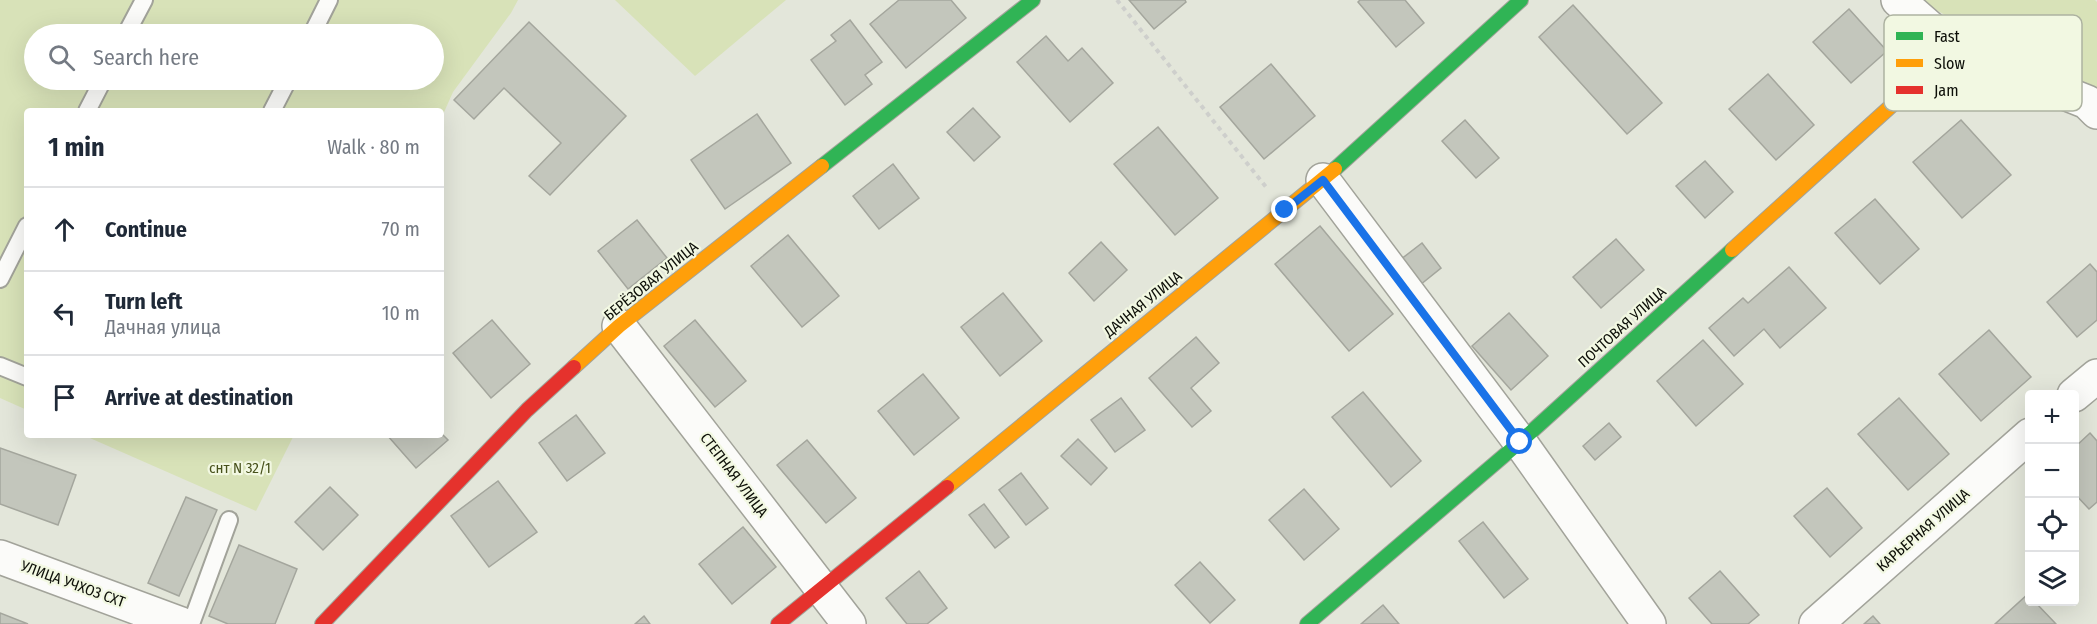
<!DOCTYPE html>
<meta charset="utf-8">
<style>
:root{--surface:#fff;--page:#f6f6f7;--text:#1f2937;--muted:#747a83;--line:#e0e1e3}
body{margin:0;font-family:"Fira Sans Condensed",sans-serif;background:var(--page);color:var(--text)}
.controls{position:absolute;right:18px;bottom:18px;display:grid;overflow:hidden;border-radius:6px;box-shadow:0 6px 24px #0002}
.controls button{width:54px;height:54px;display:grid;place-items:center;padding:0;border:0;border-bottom:2px solid var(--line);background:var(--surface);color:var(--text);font:30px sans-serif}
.stop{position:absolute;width:18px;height:18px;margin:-14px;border:4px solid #1a73e8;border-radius:50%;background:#fff}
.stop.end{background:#1a73e8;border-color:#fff;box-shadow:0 2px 6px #0008}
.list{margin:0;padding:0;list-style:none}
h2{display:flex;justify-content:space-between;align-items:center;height:78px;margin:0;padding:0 24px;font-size:26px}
h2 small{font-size:20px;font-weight:400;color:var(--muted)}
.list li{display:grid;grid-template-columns:39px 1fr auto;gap:18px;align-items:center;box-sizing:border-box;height:84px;padding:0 24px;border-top:2px solid var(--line)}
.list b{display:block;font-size:22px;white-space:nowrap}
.list p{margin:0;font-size:20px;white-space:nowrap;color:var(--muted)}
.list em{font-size:20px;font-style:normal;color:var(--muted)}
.icon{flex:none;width:33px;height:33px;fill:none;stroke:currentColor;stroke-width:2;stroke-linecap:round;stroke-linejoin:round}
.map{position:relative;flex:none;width:2097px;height:624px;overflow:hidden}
.search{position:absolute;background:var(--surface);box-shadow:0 6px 24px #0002;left:24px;top:24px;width:420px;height:66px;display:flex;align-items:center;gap:15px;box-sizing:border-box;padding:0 21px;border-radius:33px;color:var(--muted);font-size:22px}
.panel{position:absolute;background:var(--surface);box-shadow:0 6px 24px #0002;left:24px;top:108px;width:420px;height:330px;border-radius:6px}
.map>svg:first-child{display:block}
.green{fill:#d8e2b8;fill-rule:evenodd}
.building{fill:#c3c6bc;stroke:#a4a69d;stroke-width:1.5}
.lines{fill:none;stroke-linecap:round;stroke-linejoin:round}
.lane-casing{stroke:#a2a39a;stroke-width:20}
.street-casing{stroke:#a2a39a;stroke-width:36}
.fast-casing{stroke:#a2a39a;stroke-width:16}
.slow-casing{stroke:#a2a39a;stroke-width:16}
.jam-casing{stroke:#a2a39a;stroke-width:16}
.path{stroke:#cecfcc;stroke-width:4;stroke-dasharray:4.5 4.5;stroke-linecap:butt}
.lane{stroke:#fbfbf9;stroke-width:16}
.street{stroke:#fbfbf9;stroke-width:33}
.fast{stroke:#30b455;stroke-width:14}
.slow{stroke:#ff9f0a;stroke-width:14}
.jam{stroke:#e5322d;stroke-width:14}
.route{stroke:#1a73e8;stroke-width:8}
.labels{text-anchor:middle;stroke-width:4.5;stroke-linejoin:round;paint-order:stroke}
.street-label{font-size:15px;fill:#0d0f08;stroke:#f2f8e2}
.park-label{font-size:15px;fill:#47511b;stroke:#f2f8e2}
.key{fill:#f2f8e2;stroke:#adb2a1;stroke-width:1.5}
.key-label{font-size:16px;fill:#0d0f08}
</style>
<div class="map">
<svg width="2097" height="624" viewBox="0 0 2097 624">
<rect width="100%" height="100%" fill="#e3e6da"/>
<g class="green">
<path d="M0,0H518L511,13L453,92L441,119V111H27V410L0,398ZM34,34H434V80H34Z"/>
<path d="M615,0H786L695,76Z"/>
<path d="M1919,0H2095L2097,2V97L2079,82L1985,38Z"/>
<path d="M83,435H294L256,511Z"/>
</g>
<g class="building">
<path d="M899,0H951L966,18L906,68L870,24Z"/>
<path d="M1129,0H1185L1186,2L1154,29Z"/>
<path d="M1360,0H1405L1424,23L1396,47L1358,2Z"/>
<path d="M1573,5L1662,103L1627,134L1539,37Z"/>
<path d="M1849,9L1887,51L1851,83L1813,42Z"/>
<path d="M850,20L882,62L865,75L872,84L845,105L811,60L836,41L831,35Z"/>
<path d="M529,22L626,116L550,195L529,176L561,143L504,88L474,119L454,100Z"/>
<path d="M1046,36L1068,61L1082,48L1113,83L1070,122L1017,62Z"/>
<path d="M1271,64L1315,116L1264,159L1220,107Z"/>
<path d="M1768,74L1814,125L1776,160L1729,109Z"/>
<path d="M973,108L1000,137L974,161L947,132Z"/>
<path d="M757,114L791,163L725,209L691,160Z"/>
<path d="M1465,120L1499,158L1476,178L1442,141Z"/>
<path d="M1961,120L2011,175L1962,218L1913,162Z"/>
<path d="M1158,127L1218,198L1175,235L1114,164Z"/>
<path d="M1705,161L1733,192L1705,218L1676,186Z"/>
<path d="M893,164L919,198L879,229L853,196Z"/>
<path d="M1875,199L1919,249L1880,284L1835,233Z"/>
<path d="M637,220L667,258L628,289L598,251Z"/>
<path d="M1320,226L1393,314L1349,351L1275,264Z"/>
<path d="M788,235L839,296L802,327L751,266Z"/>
<path d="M1616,239L1644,270L1601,308L1573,277Z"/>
<path d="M1101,242L1127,270L1094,301L1069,273Z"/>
<path d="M1422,243L1441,268L1420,285L1400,260Z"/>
<path d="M2090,264L2097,272V320L2077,337L2047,302Z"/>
<path d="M1789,267L1826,308L1780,348L1764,329L1734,356L1709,328L1743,298L1748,303Z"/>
<path d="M1003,293L1042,341L1000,376L961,327Z"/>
<path d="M1509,313L1548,356L1511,390L1472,346Z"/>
<path d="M492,320L530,364L491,398L453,353Z"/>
<path d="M695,320L746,381L715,407L664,346Z"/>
<path d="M1989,330L2031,377L1981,421L1939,374Z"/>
<path d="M1196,337L1219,363L1191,388L1211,411L1192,427L1149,378Z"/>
<path d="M1703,340L1743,384L1696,426L1657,381Z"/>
<path d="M923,374L959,418L914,455L878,411Z"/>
<path d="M1363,392L1421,461L1391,487L1332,417Z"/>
<path d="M1121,398L1145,430L1115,452L1091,420Z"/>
<path d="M1899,398L1949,454L1908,490L1858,434Z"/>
<path d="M576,415L605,453L567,481L539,443Z"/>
<path d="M1609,423L1621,437L1595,460L1583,446Z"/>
<path d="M441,433L448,440L416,468L387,435H441Z"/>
<path d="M2090,433L2097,441V502L2089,509L2074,493V448Z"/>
<path d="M1078,439L1107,468L1091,485L1061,456Z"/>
<path d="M807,440L856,498L826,523L777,465Z"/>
<path d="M0,448L76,475L58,525L0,504Z"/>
<path d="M1021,473L1048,508L1026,525L999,490Z"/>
<path d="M498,481L537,532L489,567L451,516Z"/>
<path d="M330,487L358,515L323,550L295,522Z"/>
<path d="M1827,488L1862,528L1830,557L1794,516Z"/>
<path d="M1304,489L1339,529L1304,560L1269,520Z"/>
<path d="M186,497L217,510L179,596L148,583Z"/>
<path d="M984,504L1009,537L995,548L969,515Z"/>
<path d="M1483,522L1528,579L1504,598L1459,541Z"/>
<path d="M743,527L776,567L732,604L699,564Z"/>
<path d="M239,545L297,569L275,624H228L209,616Z"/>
<path d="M1200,562L1235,600L1210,623L1175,585Z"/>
<path d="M919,571L947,608L927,624H907L886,598Z"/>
<path d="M1720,571L1759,615L1748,624H1712L1689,598Z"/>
<path d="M2028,594L2030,602H2035L2056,624H1995Z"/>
<path d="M1383,605L1399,624H1361Z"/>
<path d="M0,613L28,624H0Z"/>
<path d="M644,616L650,624H635Z"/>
<path d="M1873,616L1880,624H1864Z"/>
</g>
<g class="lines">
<defs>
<g id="lane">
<path d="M126,34L144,0"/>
<path d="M312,34L329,0"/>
<path d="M87,111L103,80"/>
<path d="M272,111L288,80"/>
<path d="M0,279L27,226"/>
<path d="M0,366L27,377"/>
<path d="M191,624L229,520"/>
</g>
<g id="street">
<path d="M1898,0L1954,49L2087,102L2097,112"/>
<path d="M1323,180L1520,442L1649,624"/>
<path d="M619,326L849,624"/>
<path d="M2074,395L2097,376"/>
<path d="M0,557L181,624"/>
<path d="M1816,624L2030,435"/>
</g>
<g id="fast">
<path d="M822,166L1033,0"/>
<path d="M1335,169L1521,0"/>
<path d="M1307,624L1520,442L1732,250"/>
</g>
<g id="slow">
<path d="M1732,250L1954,49"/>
<path d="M574,367L619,326L822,166"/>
<path d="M947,487L1335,169"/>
</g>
<g id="jam">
<path d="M322,624L527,410L574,367"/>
<path d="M778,624L947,487"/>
</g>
</defs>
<use href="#lane" class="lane-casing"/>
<use href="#street" class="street-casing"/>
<use href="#fast" class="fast-casing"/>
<use href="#slow" class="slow-casing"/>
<use href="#jam" class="jam-casing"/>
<path class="path" d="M1117,0L1266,187"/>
<use href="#lane" class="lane"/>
<use href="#street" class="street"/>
<use href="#fast" class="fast"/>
<use href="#slow" class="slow"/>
<use href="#jam" class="jam"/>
</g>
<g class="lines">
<path class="route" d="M1285,210L1323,180L1520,442"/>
</g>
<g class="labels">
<g class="street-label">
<text transform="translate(651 281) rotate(-39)" y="5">БЕРЁЗОВАЯ УЛИЦА</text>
<text transform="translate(1143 304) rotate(-39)" y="5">ДАЧНАЯ УЛИЦА</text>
<text transform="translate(1622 327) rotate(-42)" y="5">ПОЧТОВАЯ УЛИЦА</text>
<text transform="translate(734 475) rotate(53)" y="5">СТЕПНАЯ УЛИЦА</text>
<text transform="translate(1923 530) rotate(-41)" y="5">КАРЬЕРНАЯ УЛИЦА</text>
<text transform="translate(73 584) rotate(20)" y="5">УЛИЦА УЧХОЗ СХТ</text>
</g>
<g class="park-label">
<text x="240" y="473">снт N 32/1</text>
</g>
</g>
<rect x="1884" y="15" width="198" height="96" rx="9" class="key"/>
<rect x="1896" y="32" width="27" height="8" fill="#30b455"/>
<rect x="1896" y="59" width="27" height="8" fill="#ff9f0a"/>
<rect x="1896" y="86" width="27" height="8" fill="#e5322d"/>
<g class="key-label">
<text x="1934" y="42">Fast</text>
<text x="1934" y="69">Slow</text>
<text x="1934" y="96">Jam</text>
</g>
</svg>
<div class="controls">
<button>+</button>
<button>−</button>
<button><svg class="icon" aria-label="locate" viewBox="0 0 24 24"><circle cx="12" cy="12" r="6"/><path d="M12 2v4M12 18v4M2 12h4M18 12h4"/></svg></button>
<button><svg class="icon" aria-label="layers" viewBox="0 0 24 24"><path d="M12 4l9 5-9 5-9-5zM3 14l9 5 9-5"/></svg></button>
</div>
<div class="stop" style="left:1520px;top:442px"></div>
<div class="stop end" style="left:1285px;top:210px"></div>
<div class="search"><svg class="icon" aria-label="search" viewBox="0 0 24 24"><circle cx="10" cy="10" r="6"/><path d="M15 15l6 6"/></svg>Search here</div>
<section class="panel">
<h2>1 min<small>Walk · 80 m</small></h2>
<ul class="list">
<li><svg class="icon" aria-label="ahead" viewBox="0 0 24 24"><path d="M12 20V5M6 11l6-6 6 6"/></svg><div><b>Continue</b></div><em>70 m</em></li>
<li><svg class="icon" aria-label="left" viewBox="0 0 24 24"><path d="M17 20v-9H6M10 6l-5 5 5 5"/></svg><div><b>Turn left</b><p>Дачная улица</p></div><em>10 m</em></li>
<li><svg class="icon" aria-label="arrive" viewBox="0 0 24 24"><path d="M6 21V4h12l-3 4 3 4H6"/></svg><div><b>Arrive at destination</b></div></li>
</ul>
</section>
</div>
